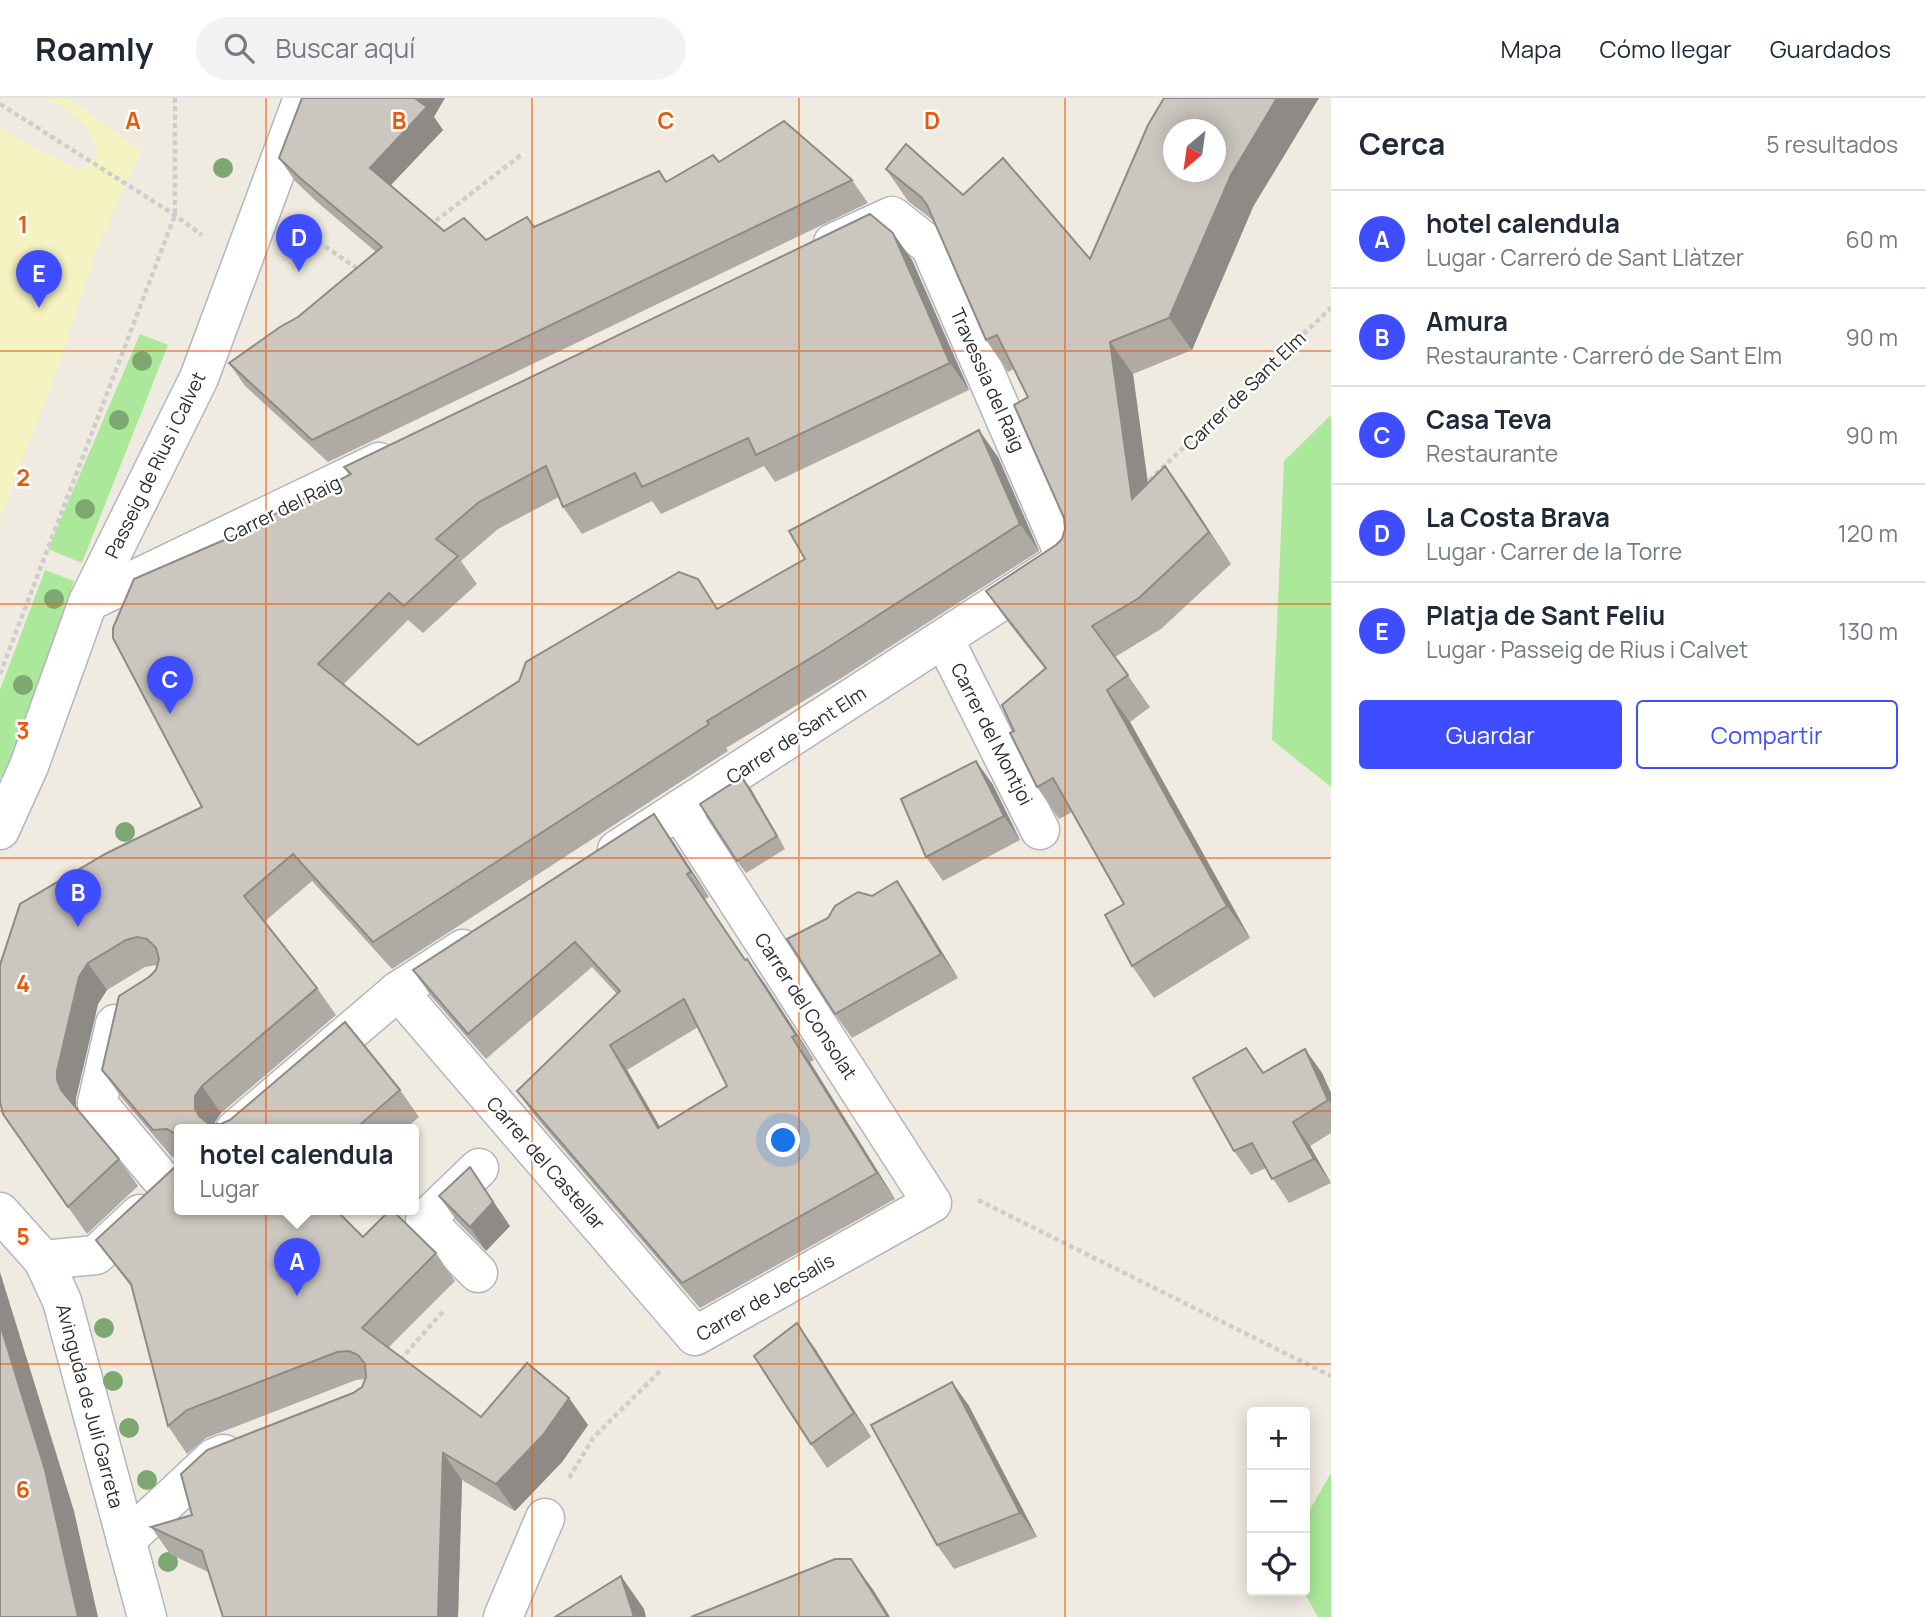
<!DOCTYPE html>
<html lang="es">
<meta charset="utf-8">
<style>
:root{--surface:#fff;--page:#f2f2f3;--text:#1f2937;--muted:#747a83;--line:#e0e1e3;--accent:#3e4dff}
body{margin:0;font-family:Manrope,sans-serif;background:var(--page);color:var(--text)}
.controls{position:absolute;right:21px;bottom:21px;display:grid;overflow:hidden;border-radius:7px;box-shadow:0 4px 18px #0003}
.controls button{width:63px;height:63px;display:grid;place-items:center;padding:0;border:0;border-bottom:2px solid var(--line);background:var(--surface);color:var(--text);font:35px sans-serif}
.compass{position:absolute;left:1163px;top:21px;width:63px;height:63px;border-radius:50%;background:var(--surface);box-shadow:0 4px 18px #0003;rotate:209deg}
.you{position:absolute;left:784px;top:1043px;width:24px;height:24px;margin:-18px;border:5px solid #fff;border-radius:50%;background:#1a73e8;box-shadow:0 0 0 10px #1a73e833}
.badge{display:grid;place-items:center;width:46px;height:46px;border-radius:50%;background:var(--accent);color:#fff;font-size:23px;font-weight:700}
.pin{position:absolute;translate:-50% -58px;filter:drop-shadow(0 2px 4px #0008)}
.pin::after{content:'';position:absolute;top:37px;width:24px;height:21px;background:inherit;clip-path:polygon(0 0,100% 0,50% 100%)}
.popup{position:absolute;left:174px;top:1026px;width:245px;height:91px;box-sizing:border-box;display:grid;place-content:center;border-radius:7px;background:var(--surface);filter:drop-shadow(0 2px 5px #0005);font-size:23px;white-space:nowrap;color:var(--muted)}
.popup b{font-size:26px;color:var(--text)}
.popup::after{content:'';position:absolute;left:50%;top:100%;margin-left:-14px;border:14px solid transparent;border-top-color:var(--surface)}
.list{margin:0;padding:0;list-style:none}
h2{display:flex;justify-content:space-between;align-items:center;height:91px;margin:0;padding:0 28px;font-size:30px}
h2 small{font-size:23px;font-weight:400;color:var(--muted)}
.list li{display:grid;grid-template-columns:46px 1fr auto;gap:21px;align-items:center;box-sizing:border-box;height:98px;padding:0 28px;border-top:2px solid var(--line)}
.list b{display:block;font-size:26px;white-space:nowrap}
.list p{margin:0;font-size:23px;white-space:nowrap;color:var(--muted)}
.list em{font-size:23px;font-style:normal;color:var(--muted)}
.actions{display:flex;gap:14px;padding:21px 28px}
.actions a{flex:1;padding:16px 0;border:2px solid var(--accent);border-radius:7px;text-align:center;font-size:24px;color:var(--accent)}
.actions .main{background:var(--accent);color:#fff}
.icon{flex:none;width:38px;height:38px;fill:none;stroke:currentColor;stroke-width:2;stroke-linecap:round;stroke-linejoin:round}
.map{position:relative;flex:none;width:1331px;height:1519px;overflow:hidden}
header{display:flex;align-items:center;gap:42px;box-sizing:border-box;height:98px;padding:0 35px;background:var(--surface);border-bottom:2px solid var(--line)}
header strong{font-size:33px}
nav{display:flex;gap:38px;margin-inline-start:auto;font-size:24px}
.search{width:490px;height:63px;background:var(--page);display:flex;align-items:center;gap:18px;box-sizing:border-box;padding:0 24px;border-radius:38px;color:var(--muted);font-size:26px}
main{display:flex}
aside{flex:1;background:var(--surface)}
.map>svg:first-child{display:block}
.green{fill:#ace89a}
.sand{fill:#f5f3c2}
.pier{fill:#f0ebe0}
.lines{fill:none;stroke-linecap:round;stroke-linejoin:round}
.street-casing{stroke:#b4b4c2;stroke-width:41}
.secondary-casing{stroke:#b4b4c2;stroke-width:41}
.path{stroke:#cdcdcd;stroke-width:4.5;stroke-dasharray:5 3.5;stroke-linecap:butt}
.street{stroke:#fff;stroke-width:38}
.secondary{stroke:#fff;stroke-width:38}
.tree{fill:#7ea871}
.wall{fill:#afaba4;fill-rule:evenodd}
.shaded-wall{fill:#8e8b86}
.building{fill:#cbc7bf;stroke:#8e8b86;stroke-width:2;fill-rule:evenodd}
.grid{fill:none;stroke:#e8590c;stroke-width:2;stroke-opacity:0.55}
.labels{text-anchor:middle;stroke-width:5;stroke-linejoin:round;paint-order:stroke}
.street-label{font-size:19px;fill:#2e2e2e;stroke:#fff}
.grid-label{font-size:23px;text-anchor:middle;font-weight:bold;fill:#e8590c;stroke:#fff;stroke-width:5;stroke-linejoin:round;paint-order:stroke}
</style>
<header>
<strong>Roamly</strong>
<div class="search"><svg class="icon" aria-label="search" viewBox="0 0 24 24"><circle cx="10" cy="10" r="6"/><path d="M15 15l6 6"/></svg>Buscar aquí</div>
<nav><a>Mapa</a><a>Cómo llegar</a><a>Guardados</a></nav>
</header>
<main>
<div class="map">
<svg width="1331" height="1519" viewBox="0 0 1331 1519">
<rect width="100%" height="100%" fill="#f0ebe0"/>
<g class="green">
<path d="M140,236L168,247L82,465L48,451Z"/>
<path d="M1331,317V689L1272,642L1284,363Z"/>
<path d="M45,472L74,483L5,681L0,679V592Z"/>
<path d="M1331,1375V1519H1318L1303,1493H1305V1420Z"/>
</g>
<path class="sand" d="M47,0H68L141,53L99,145L56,275L0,420V30L58,62L66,11Z"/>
<path class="pier" d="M0,0H47L66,11L88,31L99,54L81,72L58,62L0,30Z"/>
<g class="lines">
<defs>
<g id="street">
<path d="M88,504L379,364"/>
<path d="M944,541L1040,732"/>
<path d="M0,732L29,668L88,504L199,280L303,0"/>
<path d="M617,752L1066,461L930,148L892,118L833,145"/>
<path d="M398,893L695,1238L932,1105L679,712"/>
<path d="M115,926L97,1005L168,1089"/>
<path d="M235,1032L398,893L463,851"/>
<path d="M43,1162L96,1157L140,1116"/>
<path d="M478,1175L425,1122L479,1070"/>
<path d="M126,1442L214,1360L224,1356"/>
<path d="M503,1519L545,1420"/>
</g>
<path id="secondary" d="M0,1114L43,1162L62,1203L147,1519"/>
</defs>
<use href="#street" class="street-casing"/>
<use href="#secondary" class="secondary-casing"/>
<g class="path">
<path d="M0,6L175,117L202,137"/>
<path d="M429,128L521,57"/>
<path d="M304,134L361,173"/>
<path d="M1143,388L1331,210"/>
<path d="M0,576L175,117V0"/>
<path d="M978,1102L1331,1278"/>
<path d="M400,1262L445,1211"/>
<path d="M569,1380L593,1340L660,1273"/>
</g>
<use href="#street" class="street"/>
<use href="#secondary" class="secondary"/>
</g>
<g class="tree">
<circle cx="223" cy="70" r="10"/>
<circle cx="142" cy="263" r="10"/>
<circle cx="119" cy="322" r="10"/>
<circle cx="85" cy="411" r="10"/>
<circle cx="54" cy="501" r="10"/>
<circle cx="23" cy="587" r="10"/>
<circle cx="125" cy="734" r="10"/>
<circle cx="104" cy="1230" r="10"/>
<circle cx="113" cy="1283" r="10"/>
<circle cx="129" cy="1330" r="10"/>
<circle cx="147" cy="1382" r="10"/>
<circle cx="168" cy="1464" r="10"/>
</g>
<g class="wall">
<path d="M434,19L443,32L391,87L444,133L486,142L534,129L666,84L719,64L852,82L868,105L328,364L245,288L229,265L298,219L376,154L316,103L295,83L279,60Z"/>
<path d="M886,71L963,97L1090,161L1253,109L1192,252L1133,276L1148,385L1165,368L1231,466L1161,531L1115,559L1150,609L1130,624L1250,840L1154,900L1132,868L1124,806L1072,714L1059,721L1037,689L1014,633L1045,571L1008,524L986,493L1056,447L1062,441L1065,431L1064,420L1028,299L1014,271L1008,274L986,242L935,124L908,103Z"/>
<path d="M893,135L912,162L969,292L775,384L764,368L661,416L652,403L582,436L563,409L559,399L498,431L461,463L477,486L423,535L408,522L343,587L418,647L718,510L998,359L1039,453L843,579L726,650L728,653L392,871L312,783L264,824L317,890L336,917L221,1015L214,1026H221L400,992L419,1019L404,1032H180V1059H172L121,999L102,972L149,879L156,872L157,867L145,869L107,892L98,906L76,1000V1009L119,1061L138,1088L87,1136L3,1016L0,867L202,709L349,377L344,369Z"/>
<path d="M976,663L993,687L1020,742L943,783L926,759Z"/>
<path d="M751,691L785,751L746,775L737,763Z"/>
<path d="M672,742L709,799L705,801L745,862L765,886L814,962L810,964L895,1101L700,1210L535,1018L517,993L617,896L592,869L486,961L431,898L413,872ZM698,929L727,988L660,1029L627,972Z"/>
<path d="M897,783L913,807L958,880L852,940L835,916L828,820L872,798Z"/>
<path d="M1305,951L1322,975L1331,995V1035L1310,1048L1331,1085L1289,1105L1266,1070L1251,1077L1234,1053L1264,975Z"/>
<path d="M176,1068L363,1139L436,1155L455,1183L388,1250L481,1319L569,1300L588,1327L562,1364L515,1413L462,1382L458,1519H223L208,1474L170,1456L151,1429L192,1417L362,1289L366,1281L356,1282L206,1340L187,1356L168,1328L132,1190L96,1142Z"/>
<path d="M439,1098L510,1128L486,1153L456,1122Z"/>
<path d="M814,1249L871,1339L827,1370L811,1346Z"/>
<path d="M952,1284L969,1308L1037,1439L954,1471L937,1447Z"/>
</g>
<g class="shaded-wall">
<path d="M416,0H445L434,19L443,32L386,92L370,70Z"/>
<path d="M1277,0H1319L1253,109L1192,252L1169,220L1231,77Z"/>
<path d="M893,135L912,162L969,292L950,265Z"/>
<path d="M1110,244L1133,276L1154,432L1132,401Z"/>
<path d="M979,332L998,359L1039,453L1020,426Z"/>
<path d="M1165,368L1188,400L1231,466L1209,434Z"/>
<path d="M1107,592L1130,624L1250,840L1227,808Z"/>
<path d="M976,663L993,687L1020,742L1004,718Z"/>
<path d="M742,679L751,691L785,751L777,738Z"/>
<path d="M654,716L672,742L709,799L691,774Z"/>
<path d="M897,783L913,807L958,880L941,856Z"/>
<path d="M747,861L765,886L814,962L796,937Z"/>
<path d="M88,865L107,892L98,906L76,1000V1010L61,992L57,982V973L79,879Z"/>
<path d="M792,939L810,964L895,1101L877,1075Z"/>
<path d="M610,947L627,972L675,1055L658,1030Z"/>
<path d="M1305,951L1322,975L1331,995V1006Z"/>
<path d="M202,988L221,1015L214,1025V1032L199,1018L195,1010V998Z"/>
<path d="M1293,1024L1310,1048L1331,1085L1314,1061Z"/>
<path d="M470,1069L510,1128L486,1153L470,1129Z"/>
<path d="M0,1174L74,1413L98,1519H78L0,1226Z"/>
<path d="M797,1225L814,1249L871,1339L854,1315Z"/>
<path d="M952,1284L969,1308L1037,1439L1020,1415Z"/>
<path d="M569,1300L588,1327L562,1364L515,1413L496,1386Z"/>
<path d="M443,1355L462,1382L458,1519H438Z"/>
<path d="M851,1461L874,1493L890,1519H888Z"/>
<path d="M621,1478L644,1511L646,1519H634Z"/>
</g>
<g class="building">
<path d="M302,0H416V1L427,9L370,70L444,133L464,120L486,142L527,119L534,129L659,73L666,84L713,57L719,64L784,23L852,82L312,342L229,265L280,229L298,219L382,149L300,80L279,60Z"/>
<path d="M1164,0H1277L1231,77L1169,220L1110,244L1132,401L1165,368L1209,434L1139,500L1092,528L1128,577L1107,592L1227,808L1132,868L1105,817L1124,806L1053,680L1037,689L1010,635L1014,633L1002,607L1046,570L986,493L1056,447L1062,441L1065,431L1064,420L1014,307L1028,299L997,237L986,242L927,107L921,99L886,71L906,46L963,97L1003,60L1090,161L1148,27ZM1173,32H1215V74H1173Z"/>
<path d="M870,116L893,135L950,265L756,357L748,340L642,389L635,375L563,409L546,368L479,404L436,441L458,458L404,508L389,495L318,566L418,647L519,583L526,564L679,474L698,481L717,511L805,461L789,433L979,332L1020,426L824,552L707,623L709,626L373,844L293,756L244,798L317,890L202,988L195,998V1010L199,1018L209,1026H221L230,1022L345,924L400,992L354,1032H180V1042L177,1037L167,1031L153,1032L102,972L119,898L149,879L156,872L159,861L156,850L147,841L137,839L126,842L88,865L79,879L57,973V982L61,992L119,1061L68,1109L3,1016L0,1004V867L20,806L107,755L202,709L113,540V530L134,481L231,439L351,376L344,369Z"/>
<path d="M976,663L1004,718L926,759L901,701Z"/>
<path d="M742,679L777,738L737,763L700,706Z"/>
<path d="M654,716L691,774L687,776L745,862L747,861L796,937L792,939L877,1075L682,1185L517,993L620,893L575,844L468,936L413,872ZM684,901L727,988L658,1030L610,947Z"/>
<path d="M897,783L941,856L835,916L787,841L828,820L835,808L858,794L872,798Z"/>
<path d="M1246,950L1263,975L1305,951L1328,1002L1293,1024L1314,1061L1272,1081L1252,1045L1234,1053L1193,980Z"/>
<path d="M180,1061V1112H336L363,1139L390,1112H392L436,1155L362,1230L481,1319L527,1265L569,1300L543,1337L496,1386L443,1355L438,1519H223L202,1453L151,1429L192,1417L181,1376L207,1352L353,1295L362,1289L366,1279L365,1266L358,1257L349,1253L337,1254L187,1312L168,1328L131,1186L96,1142L176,1068Z"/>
<path d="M470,1069L493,1104L470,1129L439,1098Z"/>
<path d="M797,1225L854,1315L811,1346L754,1258Z"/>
<path d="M0,1226L45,1372L78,1519H0Z"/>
<path d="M952,1284L1020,1415L937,1447L871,1327Z"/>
<path d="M835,1461H851L888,1519H691Z"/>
<path d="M621,1478L634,1519H555Z"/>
</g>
<path class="grid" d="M266,0V1519M532,0V1519M799,0V1519M1065,0V1519M0,253H1331M0,506H1331M0,760H1331M0,1013H1331M0,1266H1331"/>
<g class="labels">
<g class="street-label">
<text transform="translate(988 282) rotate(66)" y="7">Travessia del Raig</text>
<text transform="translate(1244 293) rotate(-44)" y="7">Carrer de Sant Elm</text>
<text transform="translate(155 367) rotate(-64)" y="7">Passeig de Rius i Calvet</text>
<text transform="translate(282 411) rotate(-26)" y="7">Carrer del Raig</text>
<text transform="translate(992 636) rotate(63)" y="7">Carrer del Montjoi</text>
<text transform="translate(796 637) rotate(-33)" y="7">Carrer de Sant Elm</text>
<text transform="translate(806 908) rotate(57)" y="7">Carrer del Consolat</text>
<text transform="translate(546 1065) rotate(49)" y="7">Carrer del Castellar</text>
<text transform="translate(765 1199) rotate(-30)" y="7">Carrer de Jecsalis</text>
<text transform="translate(90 1308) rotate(75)" y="7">Avinguda de Juli Garreta</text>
</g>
</g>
<g class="grid-label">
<text x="133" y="31">A</text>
<text x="399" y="31">B</text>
<text x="666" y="31">C</text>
<text x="932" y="31">D</text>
<text x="23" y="135">1</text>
<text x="23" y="388">2</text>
<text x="23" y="641">3</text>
<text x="23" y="894">4</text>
<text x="23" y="1147">5</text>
<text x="23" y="1400">6</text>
</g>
</svg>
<div class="controls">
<button>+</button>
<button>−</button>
<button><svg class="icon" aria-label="locate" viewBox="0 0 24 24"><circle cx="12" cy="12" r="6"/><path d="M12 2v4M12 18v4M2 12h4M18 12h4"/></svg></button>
</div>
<svg class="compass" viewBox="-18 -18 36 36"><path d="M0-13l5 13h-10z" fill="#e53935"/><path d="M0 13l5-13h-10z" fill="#747a83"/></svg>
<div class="you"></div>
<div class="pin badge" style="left:297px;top:1198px">A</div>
<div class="popup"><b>hotel calendula</b>Lugar</div>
<div class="pin badge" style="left:78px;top:829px">B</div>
<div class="pin badge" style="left:170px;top:616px">C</div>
<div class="pin badge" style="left:299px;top:174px">D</div>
<div class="pin badge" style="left:39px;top:210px">E</div>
</div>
<aside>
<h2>Cerca<small>5 resultados</small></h2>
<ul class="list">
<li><span class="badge">A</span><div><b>hotel calendula</b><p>Lugar · Carreró de Sant Llàtzer</p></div><em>60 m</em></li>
<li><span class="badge">B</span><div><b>Amura</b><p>Restaurante · Carreró de Sant Elm</p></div><em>90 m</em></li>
<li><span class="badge">C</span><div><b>Casa Teva</b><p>Restaurante</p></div><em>90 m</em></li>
<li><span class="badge">D</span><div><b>La Costa Brava</b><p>Lugar · Carrer de la Torre</p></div><em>120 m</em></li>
<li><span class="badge">E</span><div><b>Platja de Sant Feliu</b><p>Lugar · Passeig de Rius i Calvet</p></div><em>130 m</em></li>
</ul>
<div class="actions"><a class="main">Guardar</a><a>Compartir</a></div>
</aside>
</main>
